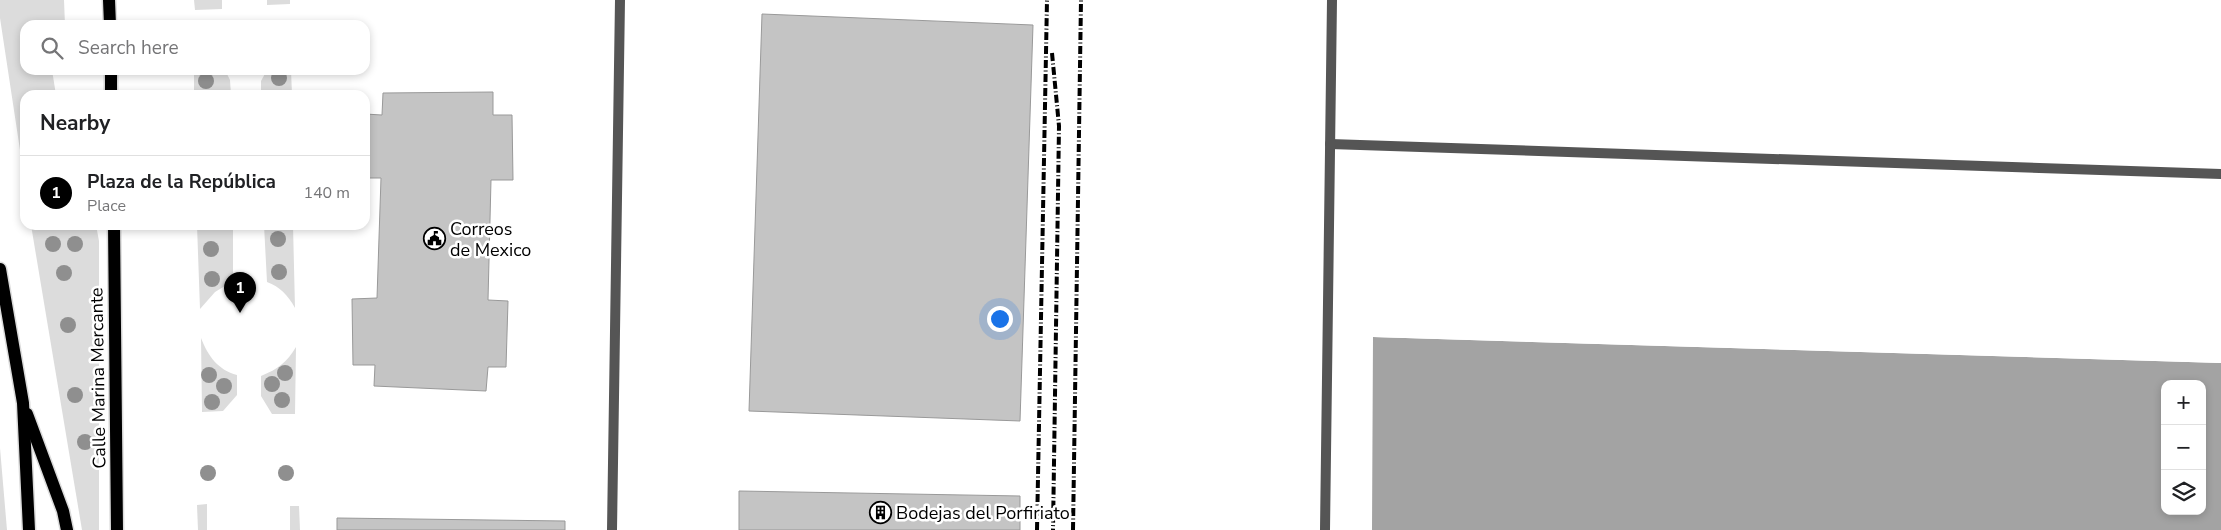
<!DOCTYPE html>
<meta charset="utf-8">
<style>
:root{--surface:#fff;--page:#f6f6f6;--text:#202124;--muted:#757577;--line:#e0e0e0;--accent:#000}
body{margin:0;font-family:"Nunito Sans",sans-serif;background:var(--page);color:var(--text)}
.controls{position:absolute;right:15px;bottom:15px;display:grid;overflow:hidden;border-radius:10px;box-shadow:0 2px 8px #0003}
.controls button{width:45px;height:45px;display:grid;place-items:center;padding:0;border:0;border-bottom:1px solid var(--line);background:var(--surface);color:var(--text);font:25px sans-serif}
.you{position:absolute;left:999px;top:318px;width:18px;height:18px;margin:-12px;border:4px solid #fff;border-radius:50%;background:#1a73e8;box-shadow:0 0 0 8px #1a73e833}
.badge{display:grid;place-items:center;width:32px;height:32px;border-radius:50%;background:var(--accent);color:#fff;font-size:16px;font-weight:700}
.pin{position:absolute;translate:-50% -41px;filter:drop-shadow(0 1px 2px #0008)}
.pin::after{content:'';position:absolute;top:26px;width:18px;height:15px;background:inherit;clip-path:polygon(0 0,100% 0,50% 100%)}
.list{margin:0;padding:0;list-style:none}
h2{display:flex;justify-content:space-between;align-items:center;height:65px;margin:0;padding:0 20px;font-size:21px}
h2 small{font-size:16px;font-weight:400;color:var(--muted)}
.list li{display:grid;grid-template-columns:32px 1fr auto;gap:15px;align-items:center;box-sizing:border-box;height:75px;padding:0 20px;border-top:1px solid var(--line)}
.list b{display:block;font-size:19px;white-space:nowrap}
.list p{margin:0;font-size:16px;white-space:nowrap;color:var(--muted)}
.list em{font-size:16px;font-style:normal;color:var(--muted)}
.icon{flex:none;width:28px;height:28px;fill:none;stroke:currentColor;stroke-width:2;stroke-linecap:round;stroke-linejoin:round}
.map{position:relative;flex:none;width:2221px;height:530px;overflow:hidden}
.search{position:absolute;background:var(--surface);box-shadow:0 2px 8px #0003;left:20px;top:20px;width:350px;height:55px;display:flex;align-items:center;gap:12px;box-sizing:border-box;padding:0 18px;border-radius:15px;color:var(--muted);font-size:19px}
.panel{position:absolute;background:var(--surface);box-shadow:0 2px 8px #0003;left:20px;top:90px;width:350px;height:140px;border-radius:15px}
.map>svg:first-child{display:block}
.green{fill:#dcdcdc}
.water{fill:#a3a3a3;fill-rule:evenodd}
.pier{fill:#fff}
.building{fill:#c4c4c4;stroke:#999}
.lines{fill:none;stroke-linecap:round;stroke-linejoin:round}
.primary-casing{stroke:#dbdbdb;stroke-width:15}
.service{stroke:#555;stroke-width:10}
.minor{stroke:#555;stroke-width:10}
.primary{stroke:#000;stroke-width:12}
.rail{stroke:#000;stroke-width:4;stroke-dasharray:8 2.5 1 2.5;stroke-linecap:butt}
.tree{fill:#8f8f8f}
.labels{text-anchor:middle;stroke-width:5;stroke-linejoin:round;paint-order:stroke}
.poi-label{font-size:18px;fill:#000;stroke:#fff;text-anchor:start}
.street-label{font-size:18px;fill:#000;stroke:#fff}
</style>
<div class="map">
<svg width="2221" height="530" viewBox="0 0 2221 530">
<rect width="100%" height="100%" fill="#fff"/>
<g class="green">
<path d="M0,0H64L65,25H25V70H52L56,95H25V183L0,18Z"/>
<path d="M194,0H222V9L195,10Z"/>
<path d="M267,0H290V4L267,5Z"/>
<path d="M194,70H225L230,80L231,95H194Z"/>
<path d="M267,70H291L292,95H261V81Z"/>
<path d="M31,225H96L99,241V530H82Z"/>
<path d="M197,225H233V281L215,292L200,309Z"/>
<path d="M264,225H293L295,308C288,295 280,287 267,282Z"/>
<path d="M201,338C208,356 218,370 237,375V395L223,411L202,412Z"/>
<path d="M296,347L295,414H272L261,396V376C278,369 287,362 296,347Z"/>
<path d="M0,448L7,530H0Z"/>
<path d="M207,504V530H198L197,505Z"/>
<path d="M290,506H299L300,530H290Z"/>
</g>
<path class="water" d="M1373,337L2221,363V530H1372ZM2165,384H2202V511H2165Z"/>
<path class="pier" d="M1374,334L2221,361V363L1373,337Z"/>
<g class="building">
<path d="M762,14L1033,25L1020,421L749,411Z"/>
<path d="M493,92V115H512L513,180H491L488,300L508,301L506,367H488L486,391L374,386L375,365H353L352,299L377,298L381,178H365V114L382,115L383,93Z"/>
<path d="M739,491L1020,496V530H739Z"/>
<path d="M337,518L565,521V530H337Z"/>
</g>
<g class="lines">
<defs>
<g id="primary">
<path d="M109,0L110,25"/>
<path d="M111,70V95"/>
<path d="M114,225L117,530"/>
<path d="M0,269L23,403L29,530"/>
<path d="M27,414L63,511L67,530"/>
</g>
</defs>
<use href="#primary" class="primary-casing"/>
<g class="service">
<path d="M1330,144L2221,174"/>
<path d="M1325,530L1332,0"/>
</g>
<path class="minor" d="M612,530L620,0"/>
<use href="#primary" class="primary"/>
<g class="rail">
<path d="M1052,53L1059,126L1053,530"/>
<path d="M1037,530L1047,0"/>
<path d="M1073,530L1081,0"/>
</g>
</g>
<g class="tree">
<circle cx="279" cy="78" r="8"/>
<circle cx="206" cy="81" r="8"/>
<circle cx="278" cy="239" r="8"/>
<circle cx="53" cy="244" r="8"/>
<circle cx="75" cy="244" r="8"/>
<circle cx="211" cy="249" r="8"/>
<circle cx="279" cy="272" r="8"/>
<circle cx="64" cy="273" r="8"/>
<circle cx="212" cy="279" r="8"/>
<circle cx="68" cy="325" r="8"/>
<circle cx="285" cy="373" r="8"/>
<circle cx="209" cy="375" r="8"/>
<circle cx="272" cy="384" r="8"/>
<circle cx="224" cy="386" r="8"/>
<circle cx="75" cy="395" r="8"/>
<circle cx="282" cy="400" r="8"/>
<circle cx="212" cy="402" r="8"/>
<circle cx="85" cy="442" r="8"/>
<circle cx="208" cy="473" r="8"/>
<circle cx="286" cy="473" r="8"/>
</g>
<defs>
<symbol id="civic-ring" viewBox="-11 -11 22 22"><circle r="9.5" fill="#fff" stroke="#000" stroke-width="1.5"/><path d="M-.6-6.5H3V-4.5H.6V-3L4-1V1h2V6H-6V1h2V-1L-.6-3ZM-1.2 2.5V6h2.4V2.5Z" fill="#000"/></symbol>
<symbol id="building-ring" viewBox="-11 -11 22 22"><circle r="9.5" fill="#fff" stroke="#000" stroke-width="1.5"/><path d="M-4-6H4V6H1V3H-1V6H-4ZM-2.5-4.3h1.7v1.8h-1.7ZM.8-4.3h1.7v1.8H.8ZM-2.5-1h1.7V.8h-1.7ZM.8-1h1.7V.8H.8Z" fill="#000"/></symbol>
</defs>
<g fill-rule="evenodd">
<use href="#civic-ring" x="422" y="226" width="25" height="25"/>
<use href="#building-ring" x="868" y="500" width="25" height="25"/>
</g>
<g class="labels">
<g class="poi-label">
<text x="450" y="235">Correos<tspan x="450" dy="21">de Mexico</tspan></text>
<text x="896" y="519">Bodejas del Porfiriato</text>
</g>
<g class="street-label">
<text transform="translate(98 378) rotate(-91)" y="6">Calle Marina Mercante</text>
</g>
</g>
</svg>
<div class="controls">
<button>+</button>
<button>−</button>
<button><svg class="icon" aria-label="layers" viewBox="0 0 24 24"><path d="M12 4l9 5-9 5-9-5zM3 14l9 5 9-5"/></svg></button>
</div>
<div class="you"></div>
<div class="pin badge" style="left:240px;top:313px">1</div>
<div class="search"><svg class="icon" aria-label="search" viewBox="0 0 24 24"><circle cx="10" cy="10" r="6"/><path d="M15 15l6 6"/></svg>Search here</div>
<section class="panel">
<h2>Nearby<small></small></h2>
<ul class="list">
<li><span class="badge">1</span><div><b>Plaza de la República</b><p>Place</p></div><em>140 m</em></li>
</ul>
</section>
</div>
